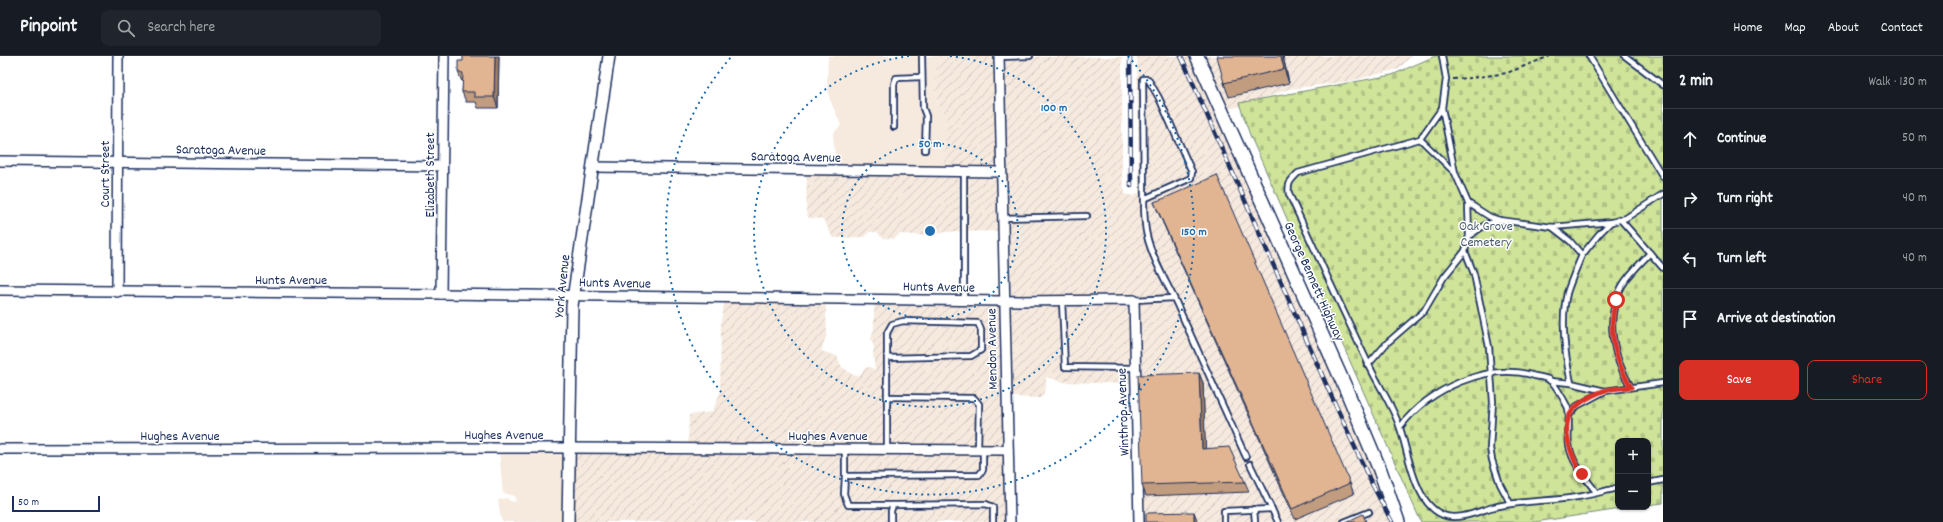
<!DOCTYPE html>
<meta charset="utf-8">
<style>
:root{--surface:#171b24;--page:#20242c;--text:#f1f3f6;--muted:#9ea1a6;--line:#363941;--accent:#d93025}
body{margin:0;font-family:Dekko,sans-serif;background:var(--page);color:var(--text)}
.controls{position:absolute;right:12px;bottom:12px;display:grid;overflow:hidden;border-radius:8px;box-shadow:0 1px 3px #0004}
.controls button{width:36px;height:36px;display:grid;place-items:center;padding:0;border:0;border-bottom:1px solid var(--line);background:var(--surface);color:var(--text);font:20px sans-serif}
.scale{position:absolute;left:12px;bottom:10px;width:88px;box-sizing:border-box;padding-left:4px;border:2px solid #1b2f5e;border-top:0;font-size:11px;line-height:14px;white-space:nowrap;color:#1b2f5e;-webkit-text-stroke:3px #fff;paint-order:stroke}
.stop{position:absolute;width:12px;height:12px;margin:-9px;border:3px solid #d93025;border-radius:50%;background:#fff}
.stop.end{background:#d93025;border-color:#fff;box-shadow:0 1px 4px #0008}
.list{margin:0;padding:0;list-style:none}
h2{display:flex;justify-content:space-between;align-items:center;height:52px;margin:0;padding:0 16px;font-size:17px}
h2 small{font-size:13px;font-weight:400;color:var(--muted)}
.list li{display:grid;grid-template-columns:26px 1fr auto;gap:12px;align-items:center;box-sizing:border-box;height:60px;padding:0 16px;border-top:1px solid var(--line)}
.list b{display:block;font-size:15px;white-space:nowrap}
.list em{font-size:13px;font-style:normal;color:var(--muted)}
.actions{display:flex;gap:8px;padding:12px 16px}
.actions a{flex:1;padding:9px 0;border:1px solid var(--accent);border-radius:8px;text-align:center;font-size:14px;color:var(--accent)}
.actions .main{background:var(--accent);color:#fff}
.icon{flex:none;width:22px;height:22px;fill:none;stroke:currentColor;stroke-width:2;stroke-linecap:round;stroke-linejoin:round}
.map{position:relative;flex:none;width:1663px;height:466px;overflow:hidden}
header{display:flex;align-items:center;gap:24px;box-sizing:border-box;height:56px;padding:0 20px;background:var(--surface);border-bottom:1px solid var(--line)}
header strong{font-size:19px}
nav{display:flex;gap:22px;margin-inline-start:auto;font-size:14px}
.search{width:280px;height:36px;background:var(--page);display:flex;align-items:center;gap:10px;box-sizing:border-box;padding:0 14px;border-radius:8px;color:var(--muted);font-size:15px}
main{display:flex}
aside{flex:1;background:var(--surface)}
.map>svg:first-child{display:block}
.built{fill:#f6e9de}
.industrial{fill:url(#industrial-furrows)}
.cemetery{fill:url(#cemetery-stones);stroke:#758a7c}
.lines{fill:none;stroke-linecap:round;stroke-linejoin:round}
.service-casing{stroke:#1b2f5e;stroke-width:8}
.minor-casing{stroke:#1b2f5e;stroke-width:12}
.tertiary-casing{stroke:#1b2f5e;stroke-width:14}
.secondary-casing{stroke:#1b2f5e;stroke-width:16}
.path{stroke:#1b2f5e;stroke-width:2;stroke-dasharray:4 3;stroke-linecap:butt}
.service{stroke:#fff;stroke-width:4.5}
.minor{stroke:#fff;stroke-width:9}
.tertiary{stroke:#fff;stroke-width:11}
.secondary{stroke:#fff;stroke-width:13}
.rail-casing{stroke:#1b2f5e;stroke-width:4.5}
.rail{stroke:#fff;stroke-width:3;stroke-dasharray:9;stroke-linecap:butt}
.wall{fill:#c29c7e;stroke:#1b2f5e}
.shaded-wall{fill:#9e7f66;stroke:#1b2f5e}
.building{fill:#e1b592;stroke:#1b2f5e}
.route{stroke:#d93025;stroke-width:5}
.ring{fill:none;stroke:#1f6fb2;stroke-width:2;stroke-dasharray:2 4}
.labels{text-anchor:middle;stroke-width:3;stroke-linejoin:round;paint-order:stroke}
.street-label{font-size:14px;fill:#1b2f5e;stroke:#fff}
.park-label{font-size:14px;fill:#485c6d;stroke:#fff}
.centre{fill:#1f6fb2;stroke:#fff;stroke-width:2}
.ring-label{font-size:12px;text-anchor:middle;font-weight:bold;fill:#1f6fb2;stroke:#fff;stroke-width:3;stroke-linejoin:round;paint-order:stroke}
</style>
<header>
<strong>Pinpoint</strong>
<div class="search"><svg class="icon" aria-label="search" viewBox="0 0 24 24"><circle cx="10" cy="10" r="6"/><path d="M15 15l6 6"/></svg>Search here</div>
<nav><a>Home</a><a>Map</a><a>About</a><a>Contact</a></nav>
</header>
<main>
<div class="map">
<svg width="1663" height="466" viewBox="0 0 1663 466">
<defs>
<pattern id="industrial-furrows" width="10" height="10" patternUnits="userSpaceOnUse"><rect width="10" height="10" fill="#f6e9de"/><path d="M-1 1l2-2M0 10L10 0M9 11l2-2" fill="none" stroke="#d2c8c1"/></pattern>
<pattern id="cemetery-stones" width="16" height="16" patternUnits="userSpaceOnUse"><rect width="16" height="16" fill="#cfe499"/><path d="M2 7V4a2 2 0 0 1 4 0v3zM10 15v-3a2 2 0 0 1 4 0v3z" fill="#b1c486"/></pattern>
</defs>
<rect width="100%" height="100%" fill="#fff"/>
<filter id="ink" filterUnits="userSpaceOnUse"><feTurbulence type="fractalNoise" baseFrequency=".025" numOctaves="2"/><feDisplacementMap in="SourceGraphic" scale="8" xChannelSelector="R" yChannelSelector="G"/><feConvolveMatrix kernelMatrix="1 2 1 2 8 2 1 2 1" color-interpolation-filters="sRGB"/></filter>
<g filter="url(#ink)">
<g class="built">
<path d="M828,0H939L940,6L934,18L936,22L935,33L938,48L943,54L947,69L943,110L941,112L836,111L833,78L841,69L830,44L827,26Z"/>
<path d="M568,391L569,466H503L501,463L498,444L507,442L510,445L516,446L514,440L503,437L499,394Z"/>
</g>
<path class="industrial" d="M939,0L1122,1V119L1125,138L1133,140L1139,137L1137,0H1414L1410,1L1399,13L1350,25L1289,33L1242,50L1223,54L1398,466H1137L1135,328L1064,326L1046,321V332L1041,342L1007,341L1008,466H569L568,391H688L689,359L712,356L720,337L721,266L725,241L825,240L827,278L821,295L837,300L842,311L853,319L859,320L865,312L870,311L875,314L873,298L874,291L871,283L874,272V242H1002L1001,175L945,176L931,180L900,178L894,183L883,182L877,176H869L864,181L833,182L823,163L809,162L806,157L807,112H941L943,110L947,69L943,54L938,48L935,33L936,22L934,18L940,6Z"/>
<path class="cemetery" d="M1435,0H1663V447L1648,449V385H1618V451H1634L1535,466H1421L1250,79L1239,47L1392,19Z"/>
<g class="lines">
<defs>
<g id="service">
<path d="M922,0L923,52L926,60L925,94"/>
<path d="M1442,0L1446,23L1442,52"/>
<path d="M1589,0L1663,121"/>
<path d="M1625,0L1663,29"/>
<path d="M999,1L1030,0"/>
<path d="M894,71V28L896,22L922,21"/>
<path d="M1420,83L1455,117L1442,52L1420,83L1298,117C1291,124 1287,127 1289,138C1315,194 1341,251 1368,307C1378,329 1393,350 1400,372C1409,399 1414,447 1443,459C1457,465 1477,456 1490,452C1519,444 1548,446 1577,441C1591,439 1604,435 1618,432"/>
<path d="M1144,143L1191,122L1192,116L1159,42L1148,23H1143L1144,143C1144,155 1144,168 1147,180C1152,201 1164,222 1174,242"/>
<path d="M1468,147L1490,161L1499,164L1485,169L1469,180"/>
<path d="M1002,162L1087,160"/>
<path d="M1620,163L1663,212"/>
<path d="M1499,164L1552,171L1612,166L1626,162L1663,138"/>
<path d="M1465,195L1474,218L1489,291L1493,346L1490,392L1492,404L1500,428L1510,447"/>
<path d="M1582,199L1599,178L1611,166"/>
<path d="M964,244V116"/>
<path d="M1134,244L1174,242L1246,401"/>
<path d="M1062,245L1065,311L1135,312"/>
<path d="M1368,309L1387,287L1424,255L1444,221L1465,195L1469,180L1468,147L1455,117"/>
<path d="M1550,325L1571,327C1565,299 1560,266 1567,237C1571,224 1577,211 1582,199L1570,185L1552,171"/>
<path d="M1631,331C1613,302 1604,262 1622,230C1629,218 1640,208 1650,197"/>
<path d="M1605,335L1663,327"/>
<path d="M887,341L974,342L979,348L978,394"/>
<path d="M1570,358L1577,350L1605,335L1571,327"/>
<path d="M1400,371C1429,333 1488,305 1535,320C1540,321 1547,322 1550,324C1555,328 1564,344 1567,350C1571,356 1567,378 1569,389C1572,407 1585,421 1596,436"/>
<path d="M845,393V420"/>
<path d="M887,394V277L892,268L903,265L978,267L981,274V294L971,300L887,302"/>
<path d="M1250,408L1278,466"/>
<path d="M1648,427L1663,424"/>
<path d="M893,449H848L844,438L845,420L979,419L983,414V394"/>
<path d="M1254,453L1255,466"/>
<path d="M891,466V455L893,449L986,448L993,451V466"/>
<path d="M1224,466V455L1272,453"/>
<path d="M1344,466L1369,456"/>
</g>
<g id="minor">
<path d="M999,0L1010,466"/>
<path d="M0,105L442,110"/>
<path d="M592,111L1000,116"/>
<path d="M0,234L441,238L1004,245L1134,244L1139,466"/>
<path d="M117,236L118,0"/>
<path d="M441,238L444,0"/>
<path d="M0,393L570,392L1008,394"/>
</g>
<path id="tertiary" d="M568,466L572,250L609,0"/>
<path id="secondary" d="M1197,0L1346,333L1380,414L1398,466"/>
</defs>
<use href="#service" class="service-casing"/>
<use href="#minor" class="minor-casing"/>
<use href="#tertiary" class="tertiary-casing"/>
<use href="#secondary" class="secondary-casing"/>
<path class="path" d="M1453,23L1471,22L1507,17L1550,0"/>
<use href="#service" class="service"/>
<use href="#minor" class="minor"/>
<use href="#tertiary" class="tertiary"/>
<use href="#secondary" class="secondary"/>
<defs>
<g id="rail">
<path d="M1130,0L1131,130"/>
<path d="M1181,0L1330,337L1369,422L1392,466"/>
</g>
</defs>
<use href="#rail" class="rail-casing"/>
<use href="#rail" class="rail"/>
</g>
<g class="wall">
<path d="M499,0L498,52H478L476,46H466L462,36L463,26H462L458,16Z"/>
<path d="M1283,0L1289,27L1229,41L1224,27Z"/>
<path d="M1154,146L1350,427L1354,438L1295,463L1158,156Z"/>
<path d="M1199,317L1203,327L1205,393L1245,426L1249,436L1146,440L1142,429Z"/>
</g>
<g class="shaded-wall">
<path d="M495,0H499L498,52L494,41Z"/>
<path d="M1281,0H1283L1289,27L1284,13Z"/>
<path d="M1199,317L1203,327L1206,403L1202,393Z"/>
<path d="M1194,456L1198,466H1194Z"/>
</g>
<g class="building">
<path d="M463,0H495L494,41H474V36H462L463,17L458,16V5H463Z"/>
<path d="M1217,0H1281L1284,13L1224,27Z"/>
<path d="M1217,119L1350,427L1292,453L1154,146L1165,142Z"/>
<path d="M1199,317L1202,393L1229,391L1245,426L1142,429L1138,319Z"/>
<path d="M1194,456V466H1146V457Z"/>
<path d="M1363,458L1366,466H1346Z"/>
</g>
</g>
<g class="lines" filter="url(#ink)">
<path class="route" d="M1582,418C1573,404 1560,373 1571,357C1577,347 1593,339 1603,335C1612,332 1622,332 1631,331C1615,305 1607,274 1616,244"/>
</g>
<g class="ring">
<circle cx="930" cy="175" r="88"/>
<path d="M950 0A176 176 0 1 1 910 0"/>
<path d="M1128 0A264 264 0 1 1 732 0"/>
</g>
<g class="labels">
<g class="street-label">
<text transform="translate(221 93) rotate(1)" y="5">Saratoga Avenue</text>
<text transform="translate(796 100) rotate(1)" y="5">Saratoga Avenue</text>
<text transform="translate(104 118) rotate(-90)" y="5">Court Street</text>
<text transform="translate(429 119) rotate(-90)" y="5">Elizabeth Street</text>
<text x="291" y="228">Hunts Avenue</text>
<text transform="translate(1315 225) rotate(66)" y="5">George Bennett Highway</text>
<text transform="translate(615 226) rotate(1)" y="5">Hunts Avenue</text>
<text transform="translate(561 230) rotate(-84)" y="5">York Avenue</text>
<text transform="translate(939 230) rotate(1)" y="5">Hunts Avenue</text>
<text transform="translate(991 293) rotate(-91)" y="5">Mendon Avenue</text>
<text transform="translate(1122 356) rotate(-92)" y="5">Winthrop Avenue</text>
<text x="504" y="383">Hughes Avenue</text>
<text x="180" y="384">Hughes Avenue</text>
<text x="828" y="384">Hughes Avenue</text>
</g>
<g class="park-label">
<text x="1486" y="174">Oak Grove<tspan x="1486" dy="16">Cemetery</tspan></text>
</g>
</g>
<circle cx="930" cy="175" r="6" class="centre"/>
<g class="ring-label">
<text x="1054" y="55">100 m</text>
<text x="930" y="91">50 m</text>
<text x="1194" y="179">150 m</text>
</g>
</svg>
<div class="controls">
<button>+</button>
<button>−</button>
</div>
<div class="scale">50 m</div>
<div class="stop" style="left:1616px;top:244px"></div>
<div class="stop end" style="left:1582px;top:418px"></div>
</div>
<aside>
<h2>2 min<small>Walk · 130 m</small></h2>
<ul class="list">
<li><svg class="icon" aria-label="ahead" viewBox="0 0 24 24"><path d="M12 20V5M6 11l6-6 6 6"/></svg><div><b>Continue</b></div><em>50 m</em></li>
<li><svg class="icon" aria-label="right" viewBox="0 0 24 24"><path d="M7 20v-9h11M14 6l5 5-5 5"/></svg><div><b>Turn right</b></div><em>40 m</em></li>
<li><svg class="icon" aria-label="left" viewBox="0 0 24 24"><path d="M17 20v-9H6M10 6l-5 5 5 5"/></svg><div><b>Turn left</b></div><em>40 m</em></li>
<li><svg class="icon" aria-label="arrive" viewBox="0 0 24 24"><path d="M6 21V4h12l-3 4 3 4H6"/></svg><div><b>Arrive at destination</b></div></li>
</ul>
<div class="actions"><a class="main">Save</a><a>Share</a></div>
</aside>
</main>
